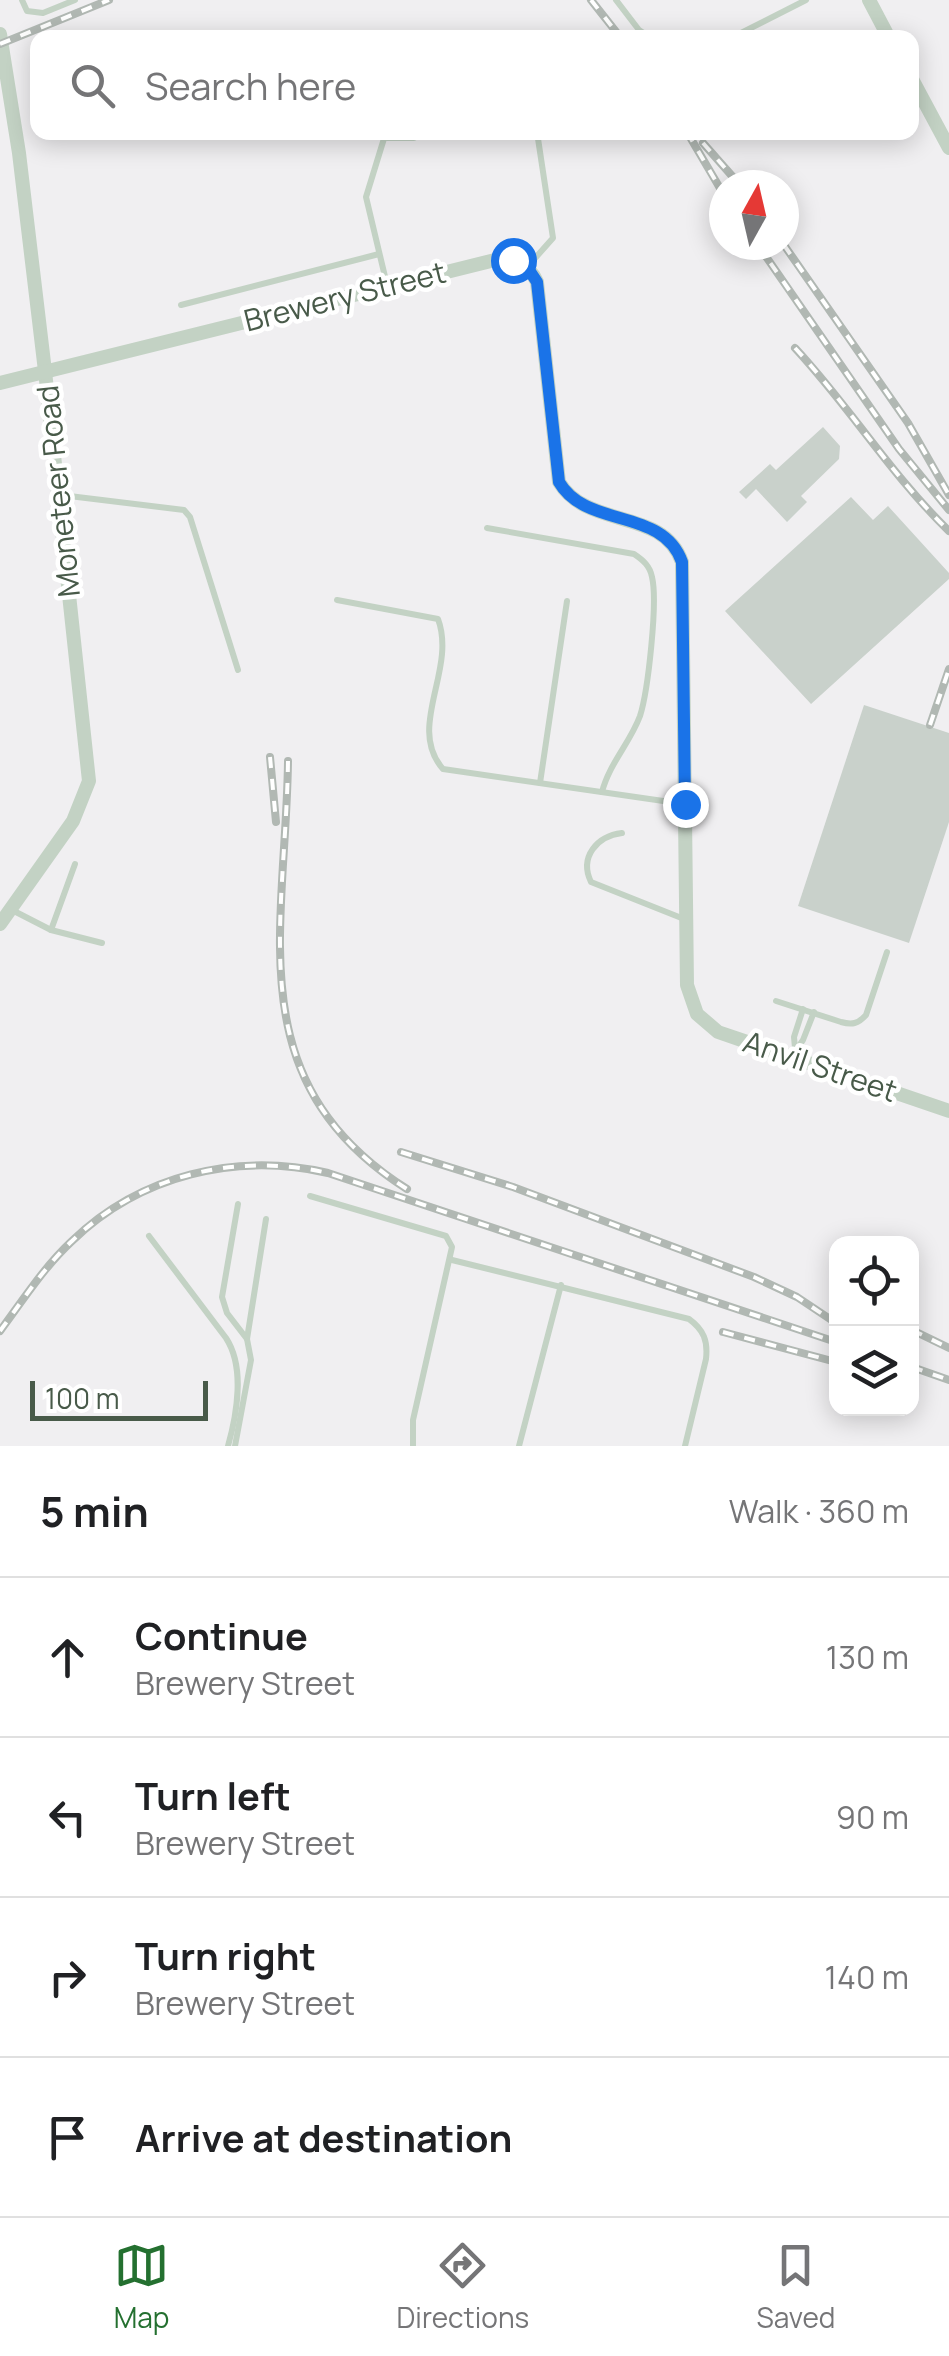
<!DOCTYPE html>
<meta charset="utf-8">
<style>
:root{--surface:#fff;--page:#f6f6f6;--text:#202124;--muted:#757577;--line:#e0e0e0;--accent:#247030}
body{margin:0;font-family:Manrope,sans-serif;background:var(--page);color:var(--text)}
.controls{position:absolute;right:30px;bottom:30px;display:grid;overflow:hidden;border-radius:20px;box-shadow:0 5px 25px #0003}
.controls button{width:90px;height:90px;display:grid;place-items:center;padding:0;border:0;border-bottom:2px solid var(--line);background:var(--surface);color:var(--text);font:50px sans-serif}
.compass{position:absolute;left:709px;top:170px;width:90px;height:90px;border-radius:50%;background:var(--surface);box-shadow:0 5px 25px #0003;rotate:8deg}
.scale{position:absolute;left:30px;bottom:25px;width:178px;box-sizing:border-box;padding-left:10px;border:5px solid #485a49;border-top:0;font-size:28px;line-height:35px;white-space:nowrap;color:#485a49;-webkit-text-stroke:8px #fff;paint-order:stroke}
.stop{position:absolute;width:30px;height:30px;margin:-22px;border:8px solid #1a73e8;border-radius:50%;background:#fff}
.stop.end{background:#1a73e8;border-color:#fff;box-shadow:0 2px 10px #0008}
.list{margin:0;padding:0;list-style:none}
h2{display:flex;justify-content:space-between;align-items:center;height:130px;margin:0;padding:0 40px;font-size:42px}
h2 small{font-size:32px;font-weight:400;color:var(--muted)}
.list li{display:grid;grid-template-columns:65px 1fr auto;gap:30px;align-items:center;box-sizing:border-box;height:160px;padding:0 40px;border-top:2px solid var(--line)}
.list b{display:block;font-size:38px;white-space:nowrap}
.list p{margin:0;font-size:32px;white-space:nowrap;color:var(--muted)}
.list em{font-size:32px;font-style:normal;color:var(--muted)}
.icon{flex:none;width:55px;height:55px;fill:none;stroke:currentColor;stroke-width:2;stroke-linecap:round;stroke-linejoin:round}
.map{position:relative;flex:none;width:949px;height:1446px;overflow:hidden}
.search{position:absolute;background:var(--surface);box-shadow:0 5px 25px #0003;left:30px;right:30px;top:30px;height:110px;display:flex;align-items:center;gap:25px;box-sizing:border-box;padding:0 35px;border-radius:20px;color:var(--muted);font-size:38px}
.sheet{height:770px;background:var(--surface)}
nav{display:flex;justify-content:space-around;align-items:center;box-sizing:border-box;height:140px;border-top:2px solid var(--line);background:var(--surface);font-size:28px;color:var(--muted)}
nav a{display:grid;justify-items:center;gap:5px}
nav .on{color:var(--accent)}
.map>svg:first-child{display:block}
.building{fill:#c9d1cb}
.lines{fill:none;stroke-linecap:round;stroke-linejoin:round}
.service{stroke:#c3d2c4;stroke-width:6}
.minor{stroke:#c3d2c4;stroke-width:14}
.rail-casing{stroke:#b1b8b3;stroke-width:8}
.rail{stroke:#fff;stroke-width:4;stroke-dasharray:11;stroke-linecap:butt}
.route{stroke:#1a73e8;stroke-width:12}
.labels{text-anchor:middle;stroke-width:9;stroke-linejoin:round;paint-order:stroke}
.street-label{font-size:30px;fill:#485a49;stroke:#fff}
</style>
<div class="map">
<svg width="949" height="1446" viewBox="0 0 949 1446">
<rect width="100%" height="100%" fill="#f0eff1"/>
<g class="building">
<path d="M823,427L840,446L839,459L801,496L807,502L787,522L756,489L746,499L739,492L770,464L776,470Z"/>
<path d="M851,497L873,520L888,506L949,573V579L811,704L725,611Z"/>
<path d="M864,705L949,733V822L909,943L798,906Z"/>
</g>
<g class="lines">
<g class="service">
<path d="M22,0L27,11L43,13L75,0"/>
<path d="M616,0L639,30L651,38"/>
<path d="M731,38L806,0"/>
<path d="M386,132L366,197L387,285"/>
<path d="M387,138H414L424,132"/>
<path d="M529,265L553,238L537,132"/>
<path d="M181,305L379,254"/>
<path d="M61,495L184,510L190,517L238,670"/>
<path d="M487,528L634,554C643,560 650,566 652,577C658,602 648,691 640,716C630,743 609,764 602,792"/>
<path d="M337,600L438,619C457,670 406,727 443,769L684,804"/>
<path d="M540,783L567,601"/>
<path d="M622,833C597,836 579,857 591,882L684,919"/>
<path d="M12,910L51,930L102,943"/>
<path d="M51,930L75,864"/>
<path d="M776,1001L841,1022C852,1025 858,1024 866,1015L887,952"/>
<path d="M795,1048L794,1037L803,1009"/>
<path d="M792,1056L803,1040L814,1012"/>
<path d="M310,1196L446,1236L452,1247L413,1420V1446"/>
<path d="M149,1236L226,1338C245,1367 237,1414 228,1446"/>
<path d="M452,1260L689,1319C704,1330 708,1341 706,1359L685,1446"/>
<path d="M247,1339L266,1219"/>
<path d="M235,1446L251,1360L247,1339L227,1313L222,1297L238,1204"/>
<path d="M519,1446L561,1285"/>
</g>
<g class="minor">
<path d="M869,0L889,38"/>
<path d="M0,34L19,153L45,371L89,781L73,821L0,924"/>
<path d="M912,79L949,148"/>
<path d="M0,383L495,260C515,258 528,263 537,282L559,482C588,530 663,507 682,562L687,985L697,1014L718,1032L949,1111"/>
</g>
<defs>
<g id="rail">
<path d="M591,0L621,38"/>
<path d="M0,44L109,0"/>
<path d="M687,132L724,195"/>
<path d="M703,143L740,185"/>
<path d="M758,245L899,449L949,510"/>
<path d="M784,245L908,423L949,495"/>
<path d="M795,348C850,407 891,475 949,531"/>
<path d="M930,725L949,669"/>
<path d="M270,757L276,822"/>
<path d="M288,761C286,928 237,1081 407,1189"/>
<path d="M401,1152L513,1187L754,1277L797,1297L836,1323"/>
<path d="M912,1330L949,1348"/>
<path d="M0,1331C23,1300 44,1267 72,1241C140,1175 236,1152 328,1173L836,1342"/>
<path d="M723,1332L836,1362"/>
<path d="M912,1367L949,1380"/>
</g>
</defs>
<use href="#rail" class="rail-casing"/>
<use href="#rail" class="rail"/>
</g>
<g class="lines">
<path class="route" d="M513,260L527,267L537,282L559,482C586,529 663,507 682,562L685,804"/>
</g>
<g class="labels">
<g class="street-label">
<text transform="translate(345 297) rotate(-14)" y="10">Brewery Street</text>
<text transform="translate(59 491) rotate(-96)" y="10">Moneteer Road</text>
<text transform="translate(820 1067) rotate(19)" y="10">Anvil Street</text>
</g>
</g>
</svg>
<div class="controls">
<button><svg class="icon" aria-label="locate" viewBox="0 0 24 24"><circle cx="12" cy="12" r="6"/><path d="M12 2v4M12 18v4M2 12h4M18 12h4"/></svg></button>
<button><svg class="icon" aria-label="layers" viewBox="0 0 24 24"><path d="M12 4l9 5-9 5-9-5zM3 14l9 5 9-5"/></svg></button>
</div>
<svg class="compass" viewBox="-18 -18 36 36"><path d="M0-13l5 13h-10z" fill="#e53935"/><path d="M0 13l5-13h-10z" fill="#757577"/></svg>
<div class="scale">100 m</div>
<div class="stop" style="left:513px;top:260px"></div>
<div class="stop end" style="left:685px;top:804px"></div>
<div class="search"><svg class="icon" aria-label="search" viewBox="0 0 24 24"><circle cx="10" cy="10" r="6"/><path d="M15 15l6 6"/></svg>Search here</div>
</div>
<section class="sheet">
<h2>5 min<small>Walk · 360 m</small></h2>
<ul class="list">
<li><svg class="icon" aria-label="ahead" viewBox="0 0 24 24"><path d="M12 20V5M6 11l6-6 6 6"/></svg><div><b>Continue</b><p>Brewery Street</p></div><em>130 m</em></li>
<li><svg class="icon" aria-label="left" viewBox="0 0 24 24"><path d="M17 20v-9H6M10 6l-5 5 5 5"/></svg><div><b>Turn left</b><p>Brewery Street</p></div><em>90 m</em></li>
<li><svg class="icon" aria-label="right" viewBox="0 0 24 24"><path d="M7 20v-9h11M14 6l5 5-5 5"/></svg><div><b>Turn right</b><p>Brewery Street</p></div><em>140 m</em></li>
<li><svg class="icon" aria-label="arrive" viewBox="0 0 24 24"><path d="M6 21V4h12l-3 4 3 4H6"/></svg><div><b>Arrive at destination</b></div></li>
</ul>
</section>
<nav>
<a class="on"><svg class="icon" aria-label="map" viewBox="0 0 24 24"><path d="M3 6l6-2 6 2 6-2v14l-6 2-6-2-6 2zM9 4v14M15 6v14"/></svg>Map</a>
<a><svg class="icon" aria-label="directions" viewBox="0 0 24 24"><path d="M12 3l9 9-9 9-9-9zM9 14v-3h6M13 9l2 2-2 2"/></svg>Directions</a>
<a><svg class="icon" aria-label="saved" viewBox="0 0 24 24"><path d="M7 4h10v16l-5-4-5 4z"/></svg>Saved</a>
</nav>
